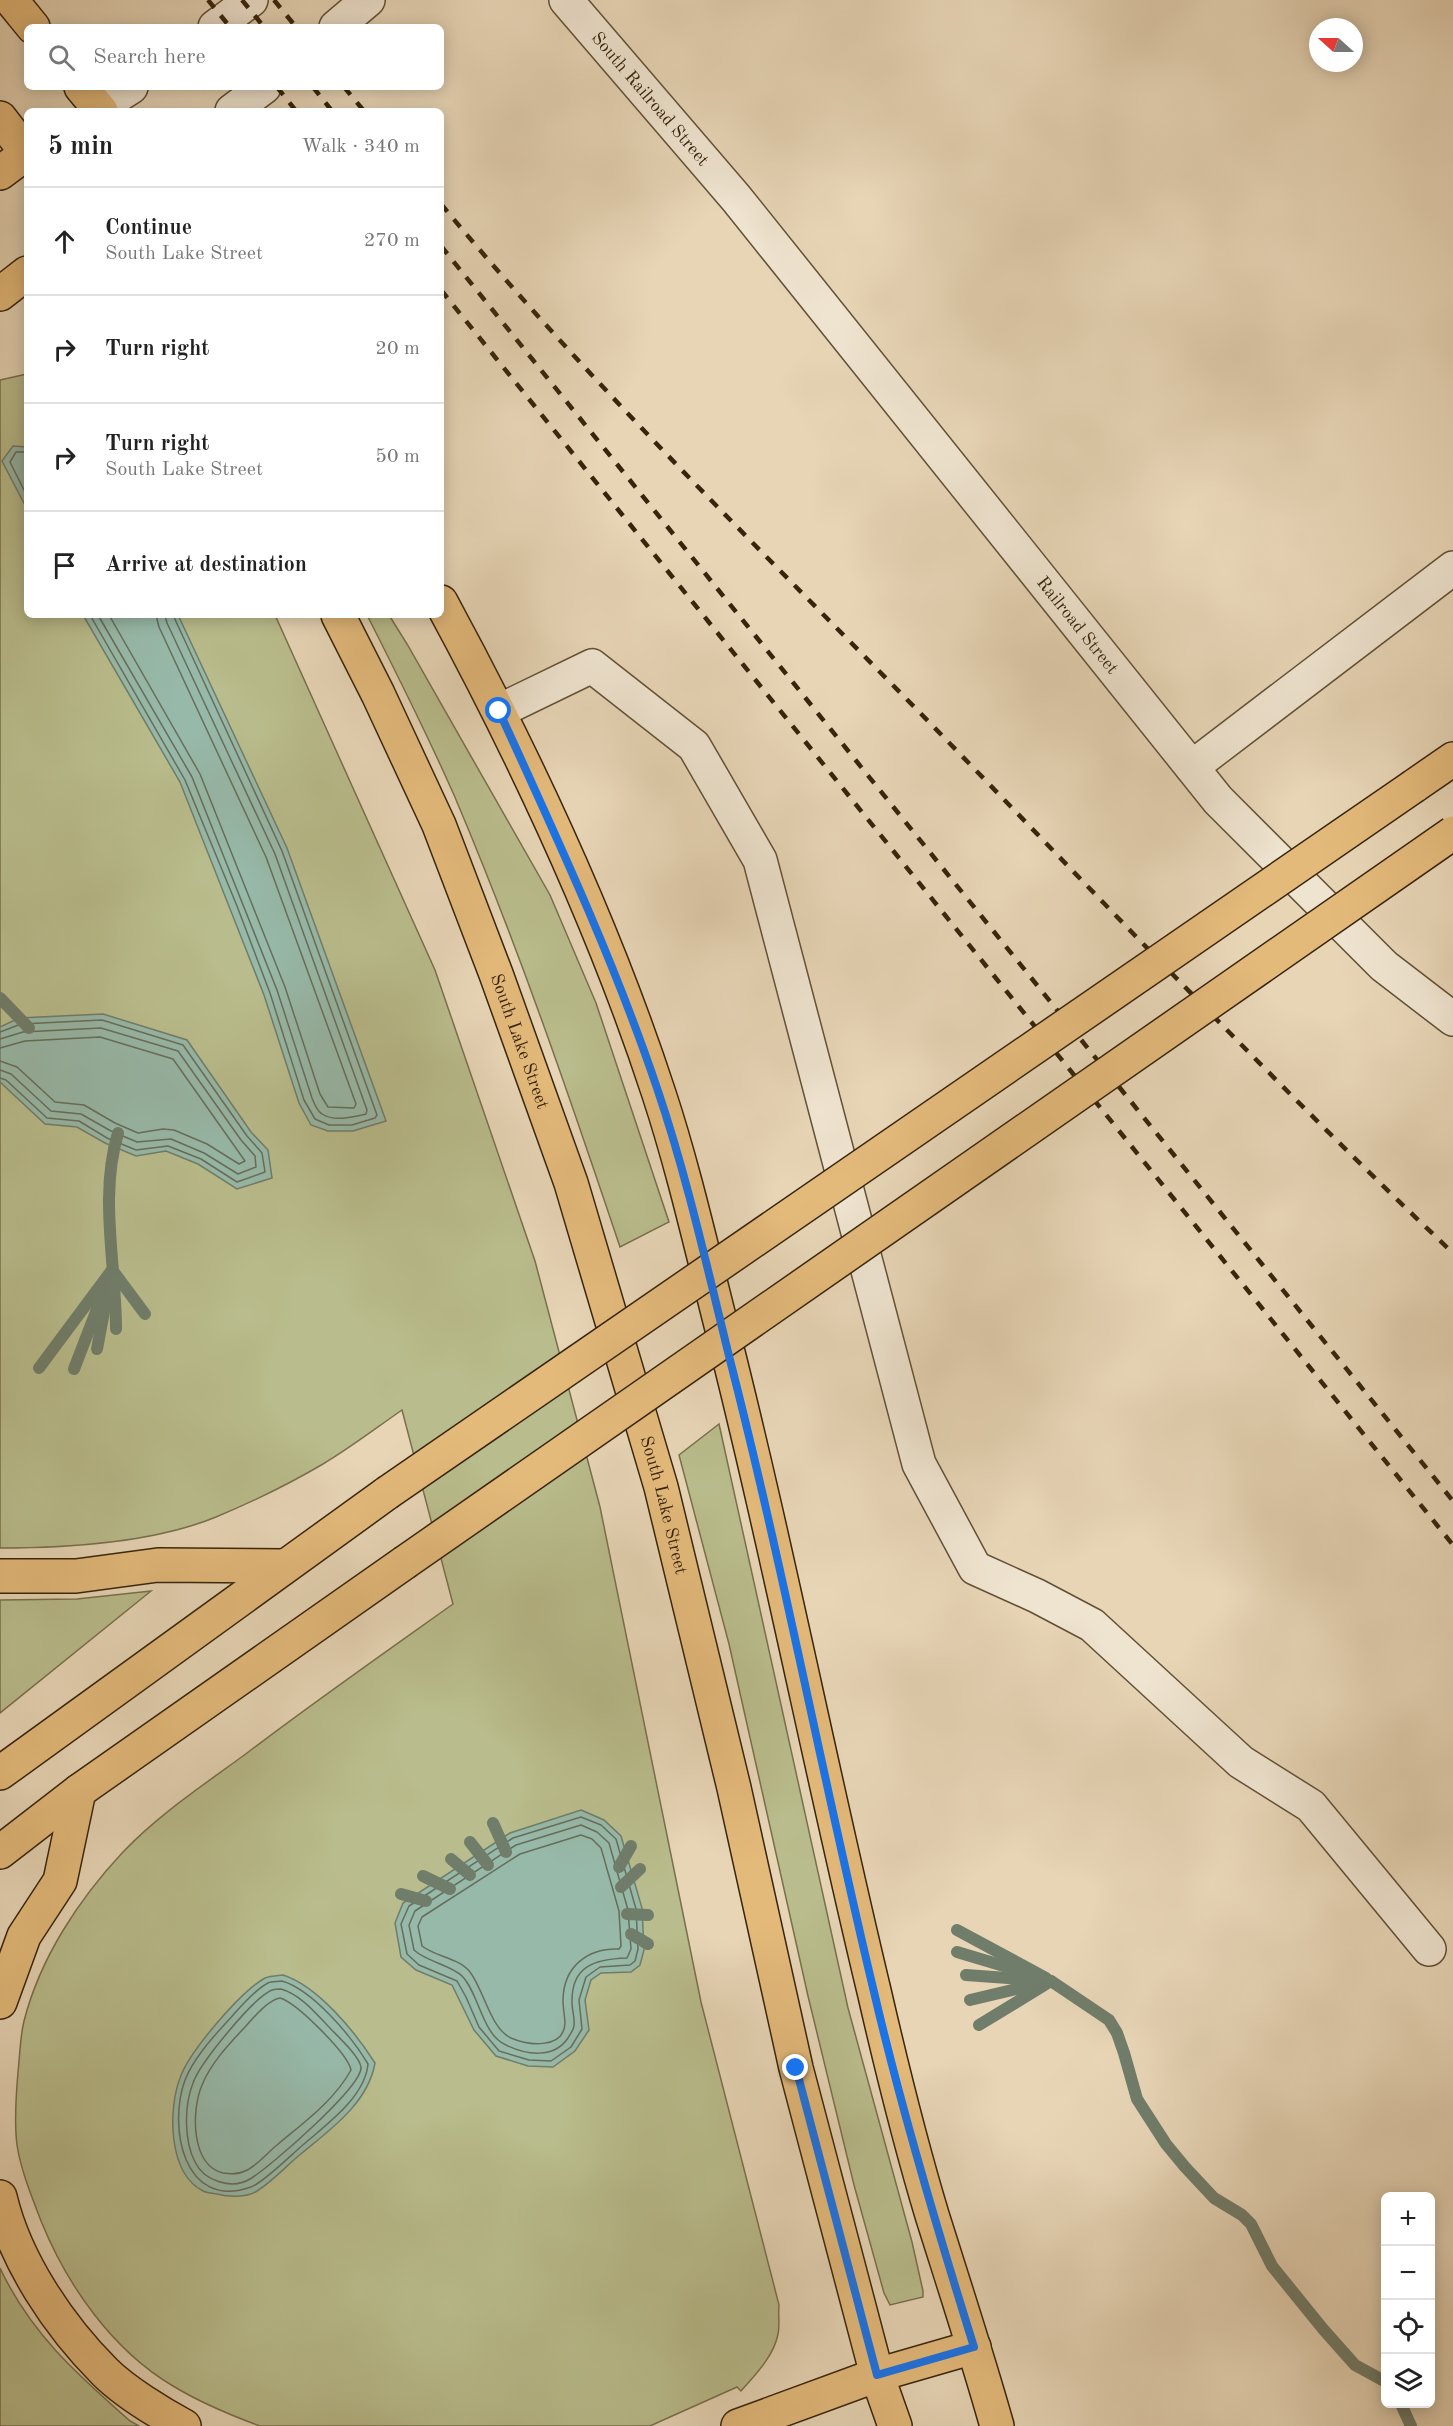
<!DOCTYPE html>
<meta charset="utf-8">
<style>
:root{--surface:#fff;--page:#f6f6f6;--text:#222;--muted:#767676;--line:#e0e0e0}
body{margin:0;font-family:"Old Standard TT",serif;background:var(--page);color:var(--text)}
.controls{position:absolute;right:18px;bottom:18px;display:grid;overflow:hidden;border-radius:9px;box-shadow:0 3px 15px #0003}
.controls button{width:54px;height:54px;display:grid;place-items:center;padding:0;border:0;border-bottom:2px solid var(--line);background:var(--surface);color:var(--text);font:30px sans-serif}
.compass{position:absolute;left:1309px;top:18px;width:54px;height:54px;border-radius:50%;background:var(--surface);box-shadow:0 3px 15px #0003;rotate:291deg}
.stop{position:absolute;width:18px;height:18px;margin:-14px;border:4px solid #1a73e8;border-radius:50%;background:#fff}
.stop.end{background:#1a73e8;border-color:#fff;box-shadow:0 2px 6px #0008}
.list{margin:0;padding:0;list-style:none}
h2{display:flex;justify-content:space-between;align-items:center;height:78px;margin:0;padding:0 24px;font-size:26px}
h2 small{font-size:20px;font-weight:400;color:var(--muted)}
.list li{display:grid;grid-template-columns:39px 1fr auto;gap:18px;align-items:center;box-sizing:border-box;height:108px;padding:0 24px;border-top:2px solid var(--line)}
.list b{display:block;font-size:22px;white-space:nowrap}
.list p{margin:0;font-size:20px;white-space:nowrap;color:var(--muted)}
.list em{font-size:20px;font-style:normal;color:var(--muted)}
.icon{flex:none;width:33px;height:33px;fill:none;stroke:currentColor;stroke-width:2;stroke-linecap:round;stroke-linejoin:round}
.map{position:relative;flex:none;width:1453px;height:2426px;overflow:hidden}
.search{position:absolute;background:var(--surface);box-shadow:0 3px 15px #0003;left:24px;top:24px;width:420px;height:66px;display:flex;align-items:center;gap:15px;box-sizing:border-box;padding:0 21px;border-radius:9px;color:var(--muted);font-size:22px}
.panel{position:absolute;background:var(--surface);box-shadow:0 3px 15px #0003;left:24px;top:108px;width:420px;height:510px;border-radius:9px}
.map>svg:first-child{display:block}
.green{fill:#b9bc8c;stroke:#78704c;stroke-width:1.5}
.water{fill:#97b9a9;stroke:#707d6a;stroke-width:1.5}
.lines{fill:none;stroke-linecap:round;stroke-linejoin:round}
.shore{stroke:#666e5a;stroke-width:1.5}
.stream{stroke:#707d6a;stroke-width:12}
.minor-casing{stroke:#625036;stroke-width:36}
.major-casing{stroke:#36240c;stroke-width:36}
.minor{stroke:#efe4d0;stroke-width:33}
.major{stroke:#e4ba7b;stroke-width:33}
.rail{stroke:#36240c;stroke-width:4.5;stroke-dasharray:10 10;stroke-linecap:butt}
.major-bridge-casing{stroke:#36240c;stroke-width:36;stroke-linecap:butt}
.major-bridge{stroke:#e4ba7b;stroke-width:33}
.route{stroke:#1a73e8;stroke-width:8}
.labels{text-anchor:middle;stroke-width:6;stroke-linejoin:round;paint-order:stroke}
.street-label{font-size:18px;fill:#36240c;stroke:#efe4d0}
</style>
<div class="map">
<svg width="1453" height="2426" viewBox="0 0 1453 2426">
<rect width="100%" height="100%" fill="#e7d5b6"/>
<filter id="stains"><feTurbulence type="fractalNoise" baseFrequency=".00333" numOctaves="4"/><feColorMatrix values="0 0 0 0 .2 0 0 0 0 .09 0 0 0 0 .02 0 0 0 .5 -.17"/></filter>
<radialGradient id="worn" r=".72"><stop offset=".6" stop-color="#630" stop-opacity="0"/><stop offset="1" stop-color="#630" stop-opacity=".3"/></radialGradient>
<g class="green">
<path d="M27,374V615H275L435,970L535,1261L600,1507L701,2002L779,2305C778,2314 780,2325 778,2334C774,2356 755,2375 741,2391L737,2387L650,2426H260C230,2415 201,2403 173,2386C112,2350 67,2285 41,2221C32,2197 21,2171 17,2145C14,2122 16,2095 18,2072C20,2055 20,2037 24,2021C40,1958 79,1899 123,1852C159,1814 205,1784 247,1753C314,1702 384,1653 453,1604L402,1410C376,1428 350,1448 323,1464C289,1484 252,1502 216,1517C153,1543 67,1548 0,1548V380Z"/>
<path d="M367,615H389L407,644L550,895L596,1003L669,1222L620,1247C569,1095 517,943 454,795C427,734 397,674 367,615Z"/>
<path d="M719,1424L848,2008L912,2242L923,2291V2297L890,2305L884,2293L854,2185L808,1996L729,1644L679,1455Z"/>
<path d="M151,1591L0,1713V1600L77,1599Z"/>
<path d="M0,2268C31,2334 77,2374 130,2421L139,2426H0Z"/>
</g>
<g class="water">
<path d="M13,446L27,447V509L2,461Z"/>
<path d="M83,615H178L287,848L386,1121L353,1131H328L311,1125L299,1103L264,995L180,782Z"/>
<path d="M103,1014L187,1040L251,1132L268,1150L272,1178L237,1189L198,1164L166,1151L136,1156L105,1143L77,1127L45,1124L0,1082V1027L19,1018Z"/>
<path d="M581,1810L604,1820L621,1836L642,1908L644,1950L640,1965L631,1972L601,1973L591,1980L585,2000L589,2030L575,2051L553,2067L528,2066L496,2056L474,2030L452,1985L416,1970L401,1957L395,1923L403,1903L510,1833Z"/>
<path d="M283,1975C318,1986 356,2033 375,2063C368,2103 331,2129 302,2153C287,2165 273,2181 257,2191C246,2198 228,2197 217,2194C213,2193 207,2193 203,2191C168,2173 168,2110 180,2078C189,2052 240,1992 265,1978C269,1976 277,1976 283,1975Z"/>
</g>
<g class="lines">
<g class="shore">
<path d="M27,452H16L10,462L27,496"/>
<path d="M90,615L185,780L237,906L270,993L304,1100L315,1119L329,1125H352L375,1118L377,1115L282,851L173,615"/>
<path d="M98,615L192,777L277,990L312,1098C314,1103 317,1111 322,1114C334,1122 353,1117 366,1114L367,1110L275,854L167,623L165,615"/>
<path d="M109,615L200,774L285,987L320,1094L328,1107L354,1108L356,1104L266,857L159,627L156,615"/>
<path d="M0,1032L21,1024L102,1020L183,1045L247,1136L262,1153L265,1172L237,1182L201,1159L168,1146L136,1150L107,1138L79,1121L47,1118L6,1080L0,1078"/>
<path d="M0,1039L23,1032L101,1028L178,1051L241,1140L255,1156L256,1167L238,1174L204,1153L171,1139L137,1142L111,1131L81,1114L51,1111L11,1074L0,1070"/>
<path d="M0,1048L25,1041L100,1037L173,1059L245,1161L239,1164L207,1144L174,1130L163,1129L138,1133L115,1123L84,1105L55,1102L17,1067L0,1061"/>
<path d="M581,1817L601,1825L616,1839L636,1909L638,1949L635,1961L630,1965L600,1967L586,1977L579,2000L582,2029L571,2047L551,2061L529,2060L499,2051L479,2027L466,1997L457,1981L419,1965L407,1954L401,1924L409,1906L513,1838Z"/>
<path d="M581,1825L597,1832L609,1843L628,1910L631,1949L627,1958C596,1959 571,1965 572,2003C572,2010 575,2018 574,2025C574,2030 570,2034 568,2038C554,2059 526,2055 506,2045C482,2035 479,1993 462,1976C451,1965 427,1962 414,1950L409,1925L415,1911L516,1845Z"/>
<path d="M581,1835L592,1839L601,1848L619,1911L621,1946L619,1949C587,1948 563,1967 563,2001C563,2008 565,2017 565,2024C563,2050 527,2045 511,2038C490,2028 484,1990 470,1972C459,1958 436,1957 422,1946L418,1926L422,1917L520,1854Z"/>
<path d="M282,1981C313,1990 352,2037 368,2064C365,2097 327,2124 304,2144C292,2154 263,2183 251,2187C183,2211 168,2126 185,2080C195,2055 217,2033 234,2014C242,2005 258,1988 268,1983C272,1981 278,1982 282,1981Z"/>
<path d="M281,1989C299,1994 314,2011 327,2025C335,2034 359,2055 361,2067C363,2086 269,2168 250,2179C232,2190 204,2181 195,2162C184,2141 184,2106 193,2083C200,2063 253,1998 272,1990C275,1989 278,1989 281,1989Z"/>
<path d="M280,1998C297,2003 348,2054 351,2070C334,2101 303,2123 277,2145C267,2153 257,2166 245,2171C239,2174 229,2174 223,2173C191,2165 191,2111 202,2085C211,2063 229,2044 245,2027C254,2017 268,2000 280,1998Z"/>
</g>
<g class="stream">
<path d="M0,998L29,1028"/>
<path d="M113,1271L145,1314"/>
<path d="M116,1329C116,1263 99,1197 118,1133"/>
<path d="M97,1349L106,1301"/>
<path d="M39,1368L112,1270"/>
<path d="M74,1369L106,1286"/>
<path d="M493,1823L506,1852"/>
<path d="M470,1842L488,1865"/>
<path d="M451,1859L470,1875"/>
<path d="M619,1867L631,1846"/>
<path d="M423,1876L450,1889"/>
<path d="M621,1887L640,1869"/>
<path d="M401,1894L426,1901"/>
<path d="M627,1914L648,1915"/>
<path d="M957,1930L1046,1978"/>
<path d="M631,1934L648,1944"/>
<path d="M957,1952L1024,1972"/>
<path d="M966,1975L1051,1981L1109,2020L1117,2033L1124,2053L1137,2099L1166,2144L1185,2167L1214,2198L1242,2215L1251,2224L1272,2266L1323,2329L1355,2365L1386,2382"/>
<path d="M970,2000L1038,1984"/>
<path d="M979,2025L1051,1981"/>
<path d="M1401,2404L1411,2426"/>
</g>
<defs>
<g id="minor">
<path id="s1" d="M566,0L736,198L1218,800L1384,966L1453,1019"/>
<path d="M215,27L251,0"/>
<path d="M336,27L368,0"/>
<path d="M98,108L131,87"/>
<path d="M232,111L264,87"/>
<path d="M499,711L592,666L694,746L760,860L919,1464L975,1568L1037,1596L1092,1625L1241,1762L1311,1806L1429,1949"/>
<path d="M1192,767L1453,568"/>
</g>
<g id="major">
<path d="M11,0L33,27"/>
<path d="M81,87L101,111"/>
<path d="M0,118L27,153"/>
<path d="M0,173L27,153"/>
<path d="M0,294L27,273"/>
<path d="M441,602C525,757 604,926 659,1094C683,1167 700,1242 719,1317C776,1540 820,1767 874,1991C891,2065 910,2142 932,2215C954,2285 977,2355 997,2426"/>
<path id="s2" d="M338,615L378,694L439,825L496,974L571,1183L661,1487L734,1788L796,2068L877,2375L895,2426"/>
<path d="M1414,786L1453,759"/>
<path d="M0,1576H76L158,1565L285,1566"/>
<path d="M0,1773L387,1493"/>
<path d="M0,1852L79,1791L404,1563"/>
<path d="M0,2002L24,1936L60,1881L79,1791"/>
<path d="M0,2197C15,2261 59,2326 105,2372C124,2391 160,2413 184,2426"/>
<path d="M738,2426L877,2375L974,2347"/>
</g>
</defs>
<use href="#minor" class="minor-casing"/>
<use href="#major" class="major-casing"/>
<use href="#minor" class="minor"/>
<use href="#major" class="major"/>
<g class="rail">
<path d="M208,0L230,27"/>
<path d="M242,0L264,27"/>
<path d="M274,0L296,27"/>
<path d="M277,87L296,111"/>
<path d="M313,87L332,111"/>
<path d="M344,87L364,111"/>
<path d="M441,204C592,386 763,552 928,721C1102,900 1272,1082 1453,1253"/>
<path d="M441,246L1453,1501"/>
<path d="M441,290L1453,1545"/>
</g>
<defs>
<g id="major-bridge">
<path d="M387,1493L1414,786"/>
<path d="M404,1563L1453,833"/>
</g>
</defs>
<use href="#major-bridge" class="major-bridge-casing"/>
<use href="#major-bridge" class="major-bridge"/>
</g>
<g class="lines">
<path class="route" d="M499,711C556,836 614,960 658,1091C687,1177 707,1267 729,1356C783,1566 823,1780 874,1992C902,2112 937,2229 974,2347L877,2375L796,2068"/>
</g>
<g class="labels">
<g class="street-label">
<text dy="6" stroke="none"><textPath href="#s1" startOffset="130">South Railroad Street</textPath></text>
<text dy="6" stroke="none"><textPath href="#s1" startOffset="808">Railroad Street</textPath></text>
<text dy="6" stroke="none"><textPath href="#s2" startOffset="464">South Lake Street</textPath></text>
<text dy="6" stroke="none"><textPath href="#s2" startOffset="950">South Lake Street</textPath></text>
</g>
</g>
<rect width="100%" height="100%" filter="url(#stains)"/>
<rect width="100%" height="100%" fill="url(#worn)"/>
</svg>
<div class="controls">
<button>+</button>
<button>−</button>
<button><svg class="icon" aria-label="locate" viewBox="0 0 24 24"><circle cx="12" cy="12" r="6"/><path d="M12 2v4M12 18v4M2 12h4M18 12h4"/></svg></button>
<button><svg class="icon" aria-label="layers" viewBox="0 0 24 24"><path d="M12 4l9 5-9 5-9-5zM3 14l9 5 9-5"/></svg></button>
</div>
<svg class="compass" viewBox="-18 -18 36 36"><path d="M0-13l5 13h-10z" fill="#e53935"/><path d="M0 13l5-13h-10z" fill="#767676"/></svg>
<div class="stop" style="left:499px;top:711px"></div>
<div class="stop end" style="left:796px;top:2068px"></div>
<div class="search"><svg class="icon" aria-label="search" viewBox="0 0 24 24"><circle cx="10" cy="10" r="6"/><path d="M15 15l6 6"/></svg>Search here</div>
<section class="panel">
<h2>5 min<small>Walk · 340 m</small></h2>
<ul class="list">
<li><svg class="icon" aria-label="ahead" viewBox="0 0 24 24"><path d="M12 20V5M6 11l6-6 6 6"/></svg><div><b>Continue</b><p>South Lake Street</p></div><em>270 m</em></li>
<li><svg class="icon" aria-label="right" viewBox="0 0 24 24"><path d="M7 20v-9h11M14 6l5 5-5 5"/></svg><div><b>Turn right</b></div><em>20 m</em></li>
<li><svg class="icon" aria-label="right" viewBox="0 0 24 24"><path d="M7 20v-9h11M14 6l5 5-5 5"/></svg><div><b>Turn right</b><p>South Lake Street</p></div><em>50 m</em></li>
<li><svg class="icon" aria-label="arrive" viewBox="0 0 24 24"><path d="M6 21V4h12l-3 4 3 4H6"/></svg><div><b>Arrive at destination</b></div></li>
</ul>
</section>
</div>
